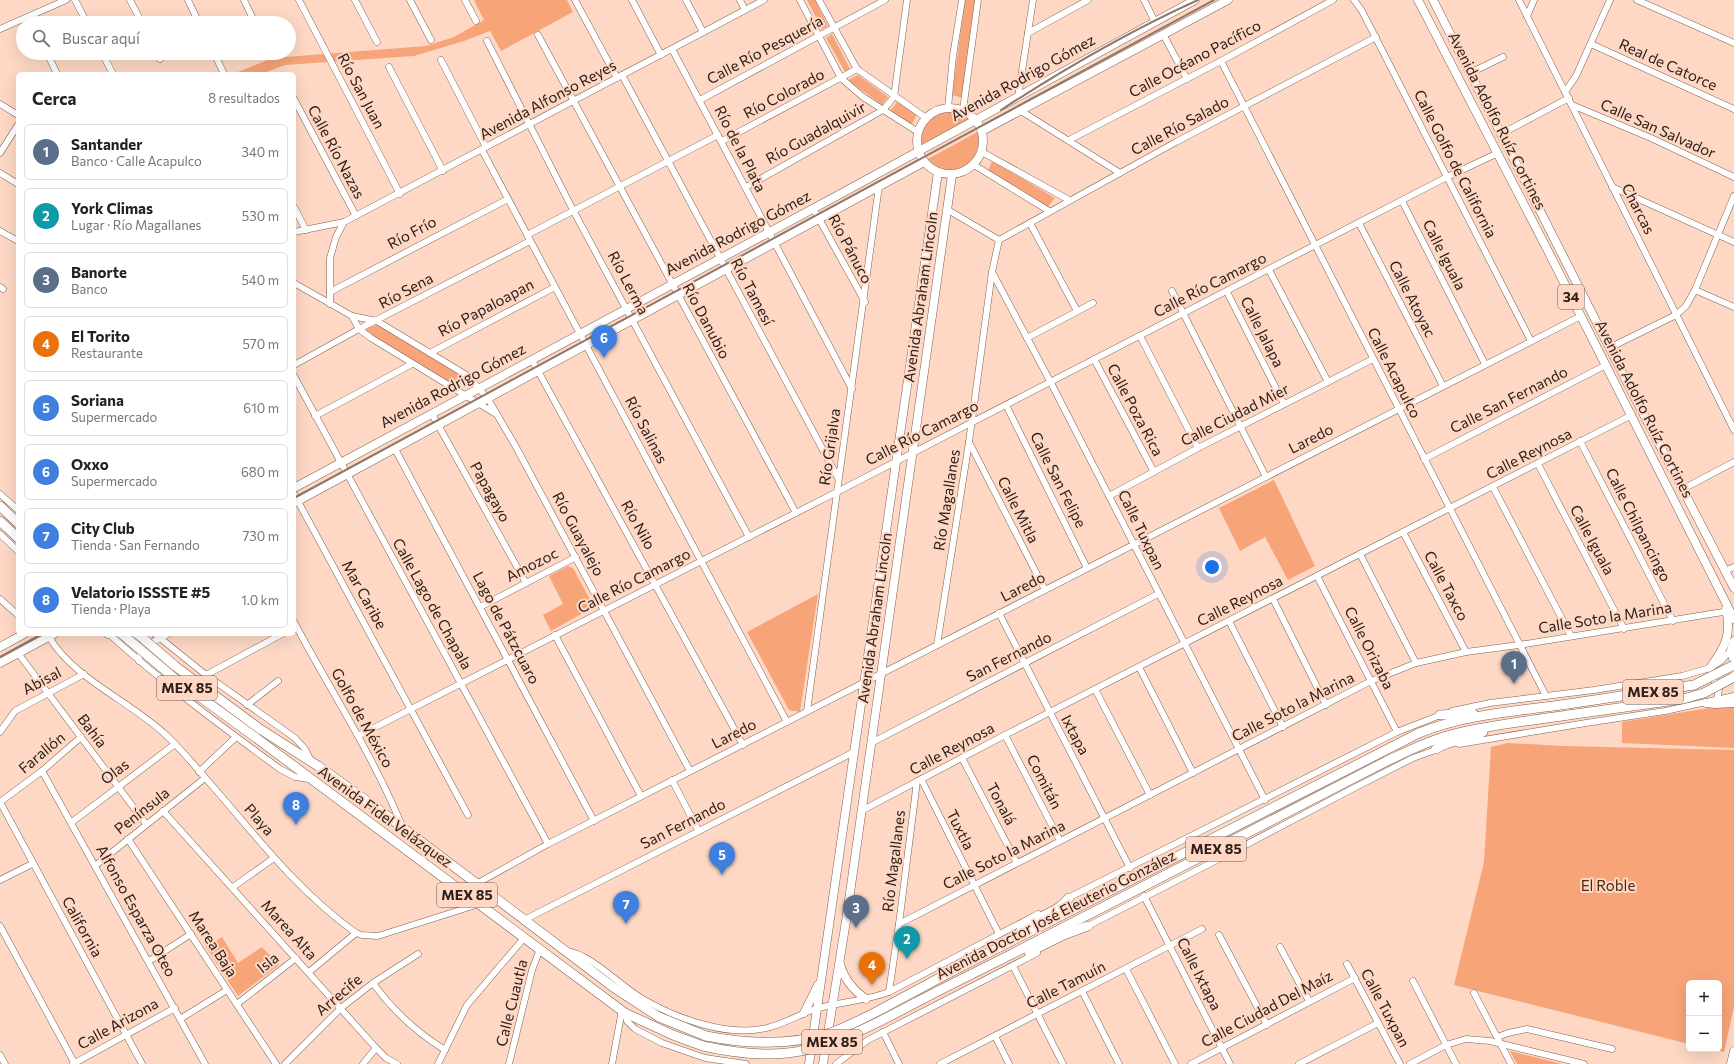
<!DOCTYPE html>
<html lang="es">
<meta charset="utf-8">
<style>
:root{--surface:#fff;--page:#f2f2f2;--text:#222;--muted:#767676;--line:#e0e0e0;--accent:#ea580c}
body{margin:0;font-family:Commissioner,sans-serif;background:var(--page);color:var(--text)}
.controls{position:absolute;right:12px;bottom:12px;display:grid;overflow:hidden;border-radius:6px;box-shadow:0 4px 16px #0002}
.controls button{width:36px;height:36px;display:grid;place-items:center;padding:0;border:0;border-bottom:1px solid var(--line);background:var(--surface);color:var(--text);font:20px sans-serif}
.you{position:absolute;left:1212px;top:567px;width:14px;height:14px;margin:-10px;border:3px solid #fff;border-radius:50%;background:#1a73e8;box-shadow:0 0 0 6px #1a73e833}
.badge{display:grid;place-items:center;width:26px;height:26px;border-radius:50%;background:var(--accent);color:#fff;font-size:13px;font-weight:700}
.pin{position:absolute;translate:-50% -33px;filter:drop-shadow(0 1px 2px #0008)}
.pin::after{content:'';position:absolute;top:21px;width:14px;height:12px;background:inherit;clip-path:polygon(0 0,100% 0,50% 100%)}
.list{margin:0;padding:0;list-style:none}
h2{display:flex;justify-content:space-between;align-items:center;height:52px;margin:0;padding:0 16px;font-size:17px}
h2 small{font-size:13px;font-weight:400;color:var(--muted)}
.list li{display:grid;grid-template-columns:26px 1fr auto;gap:12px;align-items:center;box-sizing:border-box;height:56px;margin:0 8px 8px;padding:0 8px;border:1px solid var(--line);border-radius:6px}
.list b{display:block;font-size:15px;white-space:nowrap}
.list p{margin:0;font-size:13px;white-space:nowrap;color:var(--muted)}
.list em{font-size:13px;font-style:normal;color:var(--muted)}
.icon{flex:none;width:22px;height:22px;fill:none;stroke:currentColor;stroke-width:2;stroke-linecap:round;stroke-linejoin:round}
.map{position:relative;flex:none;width:1734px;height:1064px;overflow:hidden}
.search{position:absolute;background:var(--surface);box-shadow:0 4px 16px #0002;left:16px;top:16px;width:280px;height:44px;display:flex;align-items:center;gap:10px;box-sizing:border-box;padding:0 14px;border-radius:22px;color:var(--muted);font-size:15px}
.panel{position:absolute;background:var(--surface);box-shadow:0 4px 16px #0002;left:16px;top:72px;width:280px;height:564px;border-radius:6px}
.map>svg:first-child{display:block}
.green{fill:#f7a479}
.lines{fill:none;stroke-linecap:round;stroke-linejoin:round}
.minor-casing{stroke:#80604f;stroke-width:7}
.major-casing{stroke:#80604f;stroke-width:9}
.highway-casing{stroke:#80604f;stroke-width:10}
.minor{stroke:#fff;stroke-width:6}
.major{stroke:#fff;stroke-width:8}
.highway{stroke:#fff;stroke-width:9}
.rail{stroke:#91776b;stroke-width:2}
.highway-bridge-casing{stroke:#80604f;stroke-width:10;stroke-linecap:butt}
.highway-bridge{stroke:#fff;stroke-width:9}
.labels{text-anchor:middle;stroke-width:4;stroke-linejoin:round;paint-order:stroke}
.shield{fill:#fed8c5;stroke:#6c574d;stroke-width:1}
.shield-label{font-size:14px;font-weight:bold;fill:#2e2019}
.street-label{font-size:15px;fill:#2e2019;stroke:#fed8c5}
.park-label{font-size:15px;fill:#4c2814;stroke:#fed8c5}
</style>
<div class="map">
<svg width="1734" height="1064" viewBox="0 0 1734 1064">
<rect width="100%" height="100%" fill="#fed8c5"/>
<g class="green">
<path d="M474,0H567L573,12L501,51L490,31L464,41L414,56L285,65L261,74H233L273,58L426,46L454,37L484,20Z"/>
<path d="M807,0H815L828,26L822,29Z"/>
<path d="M965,0H976L963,98L952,95Z"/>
<path d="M832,34L850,69L845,72L826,38Z"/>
<path d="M858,75L888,97L882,105L848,80Z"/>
<path d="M897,102L917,114L912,124L890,111Z"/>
<path d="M950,111L961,112L970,119L922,145C918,126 932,113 950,111Z"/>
<path d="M979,131C979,139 979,147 975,155C964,175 940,175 926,160Z"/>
<path d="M992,161L1055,198L1047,208L987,174Z"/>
<path d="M378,325L463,377L459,386L454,387L365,331L369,327Z"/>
<path d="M1274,480L1315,566L1288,580L1265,537L1240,551L1219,508Z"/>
<path d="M568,566L573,568L594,607L551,631L543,615L563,604L549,576Z"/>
<path d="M818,594L800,712L789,710L747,632Z"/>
<path d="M1734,704V748L1622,743V722Z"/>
<path d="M1508,743L1563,746L1734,750V1007L1724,1052L1711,1049H1719V983H1689V1044L1454,985L1484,862L1491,747Z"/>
<path d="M222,937L238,963L262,947L279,965L238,996L206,947Z"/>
<path d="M1510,1051L1562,1064H1517Z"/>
</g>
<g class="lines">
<defs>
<g id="minor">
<path d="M75,0L87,23"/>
<path d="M130,0L142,23"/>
<path d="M188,0L199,23"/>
<path d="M244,0L255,23"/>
<path d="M299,0L400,194"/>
<path d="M355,0L377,42"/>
<path d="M410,0L431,40"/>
<path d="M465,0L476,21"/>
<path d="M575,0L617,78"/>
<path d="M632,0L661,55"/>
<path d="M686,0L703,32"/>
<path d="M740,0L745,10"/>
<path d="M800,0L841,78L863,97L918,132"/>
<path d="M819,0L857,69L926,118"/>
<path d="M1144,0L1155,22"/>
<path d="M1354,0L1362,11L1531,341"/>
<path d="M1519,0L1734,430"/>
<path d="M1637,0L1734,43"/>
<path d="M1527,16L1534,0"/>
<path d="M0,29L66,0"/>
<path d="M1028,33L1088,0"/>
<path d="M1163,34L1187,79"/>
<path d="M538,35L796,513"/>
<path d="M487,41L574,212L749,537"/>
<path d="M1591,44L1734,109"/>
<path d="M672,49L852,389"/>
<path d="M47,53L57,74"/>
<path d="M102,53L113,74"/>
<path d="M157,53L160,59"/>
<path d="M214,53L224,74"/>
<path d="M441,60L486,147"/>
<path d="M1221,61L1546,696"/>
<path d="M389,67L443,171"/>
<path d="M1470,73L1503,57"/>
<path d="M622,75L838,478"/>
<path d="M1565,92L1576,76L1610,0"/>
<path d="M1018,97L1033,0"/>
<path d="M294,99L356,216"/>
<path d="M700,100L885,0"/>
<path d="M0,104L18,115"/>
<path d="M1572,105L1651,138L1734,177"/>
<path d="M948,108L953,56L962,0"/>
<path d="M963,110L978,0"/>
<path d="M1021,111L1120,173"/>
<path d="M1501,134L1569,98"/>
<path d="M1069,140L1221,61L1333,0"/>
<path d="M722,141L857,69"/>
<path d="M482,150L787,722"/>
<path d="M982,152L1069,200"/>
<path d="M0,153L18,125"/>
<path d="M974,165L1049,211"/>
<path d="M0,173L18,184"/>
<path d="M746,187L883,110L894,97L907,0"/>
<path d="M1612,187L1734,242"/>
<path d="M1402,201L1485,364"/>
<path d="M294,207L306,230"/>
<path d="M813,208L865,302"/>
<path d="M948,210L999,240"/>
<path d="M1030,223L1077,311"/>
<path d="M1359,223L1443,386"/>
<path d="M0,231L18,241"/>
<path d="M294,232L344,222L764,0"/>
<path d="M527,235L718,135"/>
<path d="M999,240L1176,142L1376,37"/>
<path d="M1269,270L1328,382"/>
<path d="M992,272L1050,381L1265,800"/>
<path d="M294,283L352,316L377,321L468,376L488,399L516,447L690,771"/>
<path d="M0,287L3,289"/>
<path d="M1695,290L1734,307"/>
<path d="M1172,291L1266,477"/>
<path d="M330,292L508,199"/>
<path d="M1227,292L1284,404"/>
<path d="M330,304V258L336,237L344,222"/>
<path d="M352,316L359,329L371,338L496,414"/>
<path d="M1140,336L1198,448"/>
<path d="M1027,338L1093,303"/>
<path d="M1609,348L1676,315L1686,306L1695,290L1734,196"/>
<path d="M430,353L555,287"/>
<path d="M1094,359L1154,472"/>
<path d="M532,360L743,745"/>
<path d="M294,365L359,329L530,241"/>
<path d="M294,376L548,844"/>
<path d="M1006,405L1087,568"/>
<path d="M432,414L526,583"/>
<path d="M315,416L412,364"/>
<path d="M1580,441L1673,621"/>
<path d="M969,442L1045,590"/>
<path d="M395,449L594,821"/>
<path d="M1424,459L1606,365"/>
<path d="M1538,464L1624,629"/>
<path d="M1493,487L1571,636"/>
<path d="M1683,489L1734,462"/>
<path d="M0,494L18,510"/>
<path d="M294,494L468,815"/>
<path d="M1109,496L1198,448L1373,359"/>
<path d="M1403,532L1466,652"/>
<path d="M0,534L18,551"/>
<path d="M1360,554L1416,663"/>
<path d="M1725,571L1734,567"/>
<path d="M1317,576L1397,732"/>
<path d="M0,599L18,615"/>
<path d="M1273,599L1326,705"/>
<path d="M480,607L576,557"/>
<path d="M999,613L1130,868"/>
<path d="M1229,621L1283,727"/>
<path d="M294,622C330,690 373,755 402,826"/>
<path d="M109,634C163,683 221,726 280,769L295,777L309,779"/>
<path d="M155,634L206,675L295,738L305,749L311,761"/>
<path d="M555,635L641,796"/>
<path d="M49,637C75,680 130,701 166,735C184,752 199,771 215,789C260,841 300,893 356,933L362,935L378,936L479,904"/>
<path d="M937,645L969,442L992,272L999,240"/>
<path d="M18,653L146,824"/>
<path d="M139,661C139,646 157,640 168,634"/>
<path d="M1139,667L1193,773"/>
<path d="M1711,674L1719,689L1717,700"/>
<path d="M206,675L282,634"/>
<path d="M1095,689L1150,795"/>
<path d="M247,705L278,681"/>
<path d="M807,711L879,186"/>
<path d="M1452,711L1490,703L1594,690L1682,676L1710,668L1721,661L1731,650"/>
<path d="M0,732L15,711L84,674"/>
<path d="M1005,735L1060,841"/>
<path d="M358,736L837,492L1447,177L1498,153"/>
<path d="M81,737L42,771L0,802L142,1064"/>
<path d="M871,743L1158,594"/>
<path d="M1459,744L1586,723L1665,711L1734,696"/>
<path d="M962,758L1017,863"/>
<path d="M42,771L205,1064"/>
<path d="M199,772L236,737"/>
<path d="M921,779L999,934"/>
<path d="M672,780L698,830"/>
<path d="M163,811L376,1048L386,1058L397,1064"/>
<path d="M861,811L1005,735L1632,415"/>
<path d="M72,822L175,744"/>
<path d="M128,839L276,1064"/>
<path d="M96,865L205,778"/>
<path d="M0,880L32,864"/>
<path d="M478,883L548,844L1581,316"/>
<path d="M233,887L274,858"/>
<path d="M1144,896L1230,1064"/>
<path d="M1066,899L1397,732L1443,714"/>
<path d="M524,920L854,752"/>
<path d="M899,924L1371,681L1416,663L1466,652L1519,645L1729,611"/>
<path d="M0,926L75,1064"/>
<path d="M1084,928L1215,861L1352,789L1413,758L1438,749"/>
<path d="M1219,935L1267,1025"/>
<path d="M1280,947L1309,1001"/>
<path d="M567,951C592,955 619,985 641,998C675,1018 730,1039 770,1027C786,1023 800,1014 815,1009C840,1002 865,1001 889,992L1038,914"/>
<path d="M149,961L191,934"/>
<path d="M1347,964L1400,1064"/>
<path d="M1013,966L1063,1064"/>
<path d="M1126,969L1175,1064"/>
<path d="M309,972L356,933"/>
<path d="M1413,981L1456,1064"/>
<path d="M373,983C393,1011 416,1032 445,1050"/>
<path d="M1082,991L1119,1064"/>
<path d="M889,992L899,924L917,781"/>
<path d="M1474,993L1511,1064"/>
<path d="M237,1004L296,958"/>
<path d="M625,1013L627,1021L635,1029L662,1043L705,1058L746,1064"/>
<path d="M180,1019L227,990"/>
<path d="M883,1032L899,1064"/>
<path d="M995,1036L1009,1064"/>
<path d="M1498,1037L1508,1033L1527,1029L1612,1049"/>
<path d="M0,1055L5,1064"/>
<path d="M73,1064L175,1008"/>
<path d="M285,1064L341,1008L373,983L418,954"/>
<path d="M363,1064L376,1048"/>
<path d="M438,1064L467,1005L524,938"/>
<path d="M509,1064L532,970L540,949"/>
<path d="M612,1064L622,1010"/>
<path d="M836,1064L868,1040L1037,953"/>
<path d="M940,1064L1202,929"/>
<path d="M1191,1064L1355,978"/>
<path d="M1299,1064L1378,1023"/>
<path d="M1410,1064L1446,1045L1466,1039L1490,1041L1584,1064"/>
</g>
<g id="major">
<path d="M1418,0L1548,251L1734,619"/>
<path d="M1433,0L1631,390L1734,588"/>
<circle cx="950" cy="141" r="33"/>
<path d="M982,131L1228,0"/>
<path d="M294,488L844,192L1195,0"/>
<path d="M294,503L924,162"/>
<path d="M108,634H109"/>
<path d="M1734,641L1731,650L1734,662"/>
<path d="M0,647L24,634"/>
<path d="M0,663L54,634"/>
<path d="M1710,668C1725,647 1732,636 1726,609"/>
<path d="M1706,703L1715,704L1734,703"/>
<path d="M840,964C844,979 853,990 866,999"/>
<path d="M804,1013L818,985"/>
<path d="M809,1064L938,172"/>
<path d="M823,1064L846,921L952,175"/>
<path d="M1731,1064L1734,1051"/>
</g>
<g id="highway">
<path d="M0,506L18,523"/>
<path d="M0,521L18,538"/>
<path d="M1440,715L1473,713"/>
<path d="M260,729L318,766L382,812L613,987L659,1017L706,1036"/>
<path d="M255,737L625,1013L673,1035L703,1046"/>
<path d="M1436,749C1450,739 1468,741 1483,732"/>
<path d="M1020,932C1033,916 1057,914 1069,898"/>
<path d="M1029,952L1066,934L1088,926"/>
<path d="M945,975L1419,733C1466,714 1518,711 1568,704"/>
<path d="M950,985L1010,955L1385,762C1406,752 1427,741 1450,735C1487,725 1530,721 1568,715"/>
</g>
</defs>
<use href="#minor" class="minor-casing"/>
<use href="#major" class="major-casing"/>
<use href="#highway" class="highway-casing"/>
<use href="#minor" class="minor"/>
<use href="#major" class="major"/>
<use href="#highway" class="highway"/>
<g class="rail">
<path d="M1001,110C1064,69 1129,31 1198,0"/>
<path d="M294,498L1214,0"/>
<path d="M0,657L42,634"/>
</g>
<defs>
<g id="highway-bridge">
<path d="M122,634L173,677L255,737"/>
<path d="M138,634L175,666L260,729"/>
<path d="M1568,704L1694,685L1734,665"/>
<path d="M1568,715L1683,699L1704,693L1734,677"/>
<path d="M706,1036C747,1044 790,1046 830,1033C847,1027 862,1019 878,1011C900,999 923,987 945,975"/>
<path d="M703,1046C730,1052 759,1056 787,1053C842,1047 901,1009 950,985"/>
</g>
</defs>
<use href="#highway-bridge" class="highway-bridge-casing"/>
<use href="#highway-bridge" class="highway-bridge"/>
</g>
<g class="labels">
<g class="shield">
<rect x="1558" y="285" width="26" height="24" rx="3"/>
<rect x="157" y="676" width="60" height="24" rx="3"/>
<rect x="1623" y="680" width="60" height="24" rx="3"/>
<rect x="1186" y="837" width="60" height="24" rx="3"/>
<rect x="437" y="883" width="60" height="24" rx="3"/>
<rect x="802" y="1030" width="60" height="24" rx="3"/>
</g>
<g class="shield-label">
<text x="1571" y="302">34</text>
<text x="187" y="693">MEX 85</text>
<text x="1653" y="697">MEX 85</text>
<text x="1216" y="854">MEX 85</text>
<text x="467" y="900">MEX 85</text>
<text x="832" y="1047">MEX 85</text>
</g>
<g class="street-label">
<text transform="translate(765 50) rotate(-28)" y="5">Calle Río Pesquería</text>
<text transform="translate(1195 59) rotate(-28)" y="5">Calle Océano Pacífico</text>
<text transform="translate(1668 65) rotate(24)" y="5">Real de Catorce</text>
<text transform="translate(1023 78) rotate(-29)" y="5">Avenida Rodrigo Gómez</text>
<text transform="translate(361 91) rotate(62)" y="5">Río San Juan</text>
<text transform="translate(784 94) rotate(-28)" y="5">Río Colorado</text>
<text transform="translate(548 100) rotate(-28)" y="5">Avenida Alfonso Reyes</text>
<text transform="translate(1497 121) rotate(63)" y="5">Avenida Adolfo Ruíz Cortines</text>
<text transform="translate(1180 126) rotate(-28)" y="5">Calle Río Salado</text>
<text transform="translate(1658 129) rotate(24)" y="5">Calle San Salvador</text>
<text transform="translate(816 133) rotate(-29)" y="5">Río Guadalquivir</text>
<text transform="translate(740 149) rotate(63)" y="5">Río de la Plata</text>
<text transform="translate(336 152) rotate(62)" y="5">Calle Río Nazas</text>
<text transform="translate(1455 164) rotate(63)" y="5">Calle Golfo de California</text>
<text transform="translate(1638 209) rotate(63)" y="5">Charcas</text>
<text transform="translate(412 233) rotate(-28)" y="5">Río Frío</text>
<text transform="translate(738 233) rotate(-28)" y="5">Avenida Rodrigo Gómez</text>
<text transform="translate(850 249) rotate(62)" y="5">Río Pánuco</text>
<text transform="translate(1444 255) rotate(63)" y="5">Calle Iguala</text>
<text transform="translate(628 283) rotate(62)" y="5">Río Lerma</text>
<text transform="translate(1210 285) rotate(-27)" y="5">Calle Río Camargo</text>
<text transform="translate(406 291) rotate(-28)" y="5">Río Sena</text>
<text transform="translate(752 292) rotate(62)" y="5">Río Tamesí</text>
<text transform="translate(921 297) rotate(-82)" y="5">Avenida Abraham Lincoln</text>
<text transform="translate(1412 299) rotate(63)" y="5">Calle Atoyac</text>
<text transform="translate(486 308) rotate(-28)" y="5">Río Papaloapan</text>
<text transform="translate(706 321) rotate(62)" y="5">Río Danubio</text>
<text transform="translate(1262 332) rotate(63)" y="5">Calle Jalapa</text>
<text transform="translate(1394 373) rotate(63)" y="5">Calle Acapulco</text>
<text transform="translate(453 386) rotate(-28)" y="5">Avenida Rodrigo Gómez</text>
<text transform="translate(1509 400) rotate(-27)" y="5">Calle San Fernando</text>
<text transform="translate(1644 409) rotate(63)" y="5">Avenida Adolfo Ruíz Cortines</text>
<text transform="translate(1135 410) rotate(62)" y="5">Calle Poza Rica</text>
<text transform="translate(1235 415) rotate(-27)" y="5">Calle Ciudad Mier</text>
<text transform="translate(646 430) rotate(62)" y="5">Río Salinas</text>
<text transform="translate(922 433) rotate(-27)" y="5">Calle Río Camargo</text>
<text transform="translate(1311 439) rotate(-27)" y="5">Laredo</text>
<text transform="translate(830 447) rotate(-82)" y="5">Río Grijalva</text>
<text transform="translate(1529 454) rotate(-27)" y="5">Calle Reynosa</text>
<text transform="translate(1058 480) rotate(63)" y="5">Calle San Felipe</text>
<text transform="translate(490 492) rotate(61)" y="5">Papagayo</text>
<text transform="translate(947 500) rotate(-81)" y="5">Río Magallanes</text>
<text transform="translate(1018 510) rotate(63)" y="5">Calle Mitla</text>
<text transform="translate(638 525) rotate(61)" y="5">Río Nilo</text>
<text transform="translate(1638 525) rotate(63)" y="5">Calle Chilpancingo</text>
<text transform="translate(1141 530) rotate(64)" y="5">Calle Tuxpan</text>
<text transform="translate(578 534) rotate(62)" y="5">Río Guayalejo</text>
<text transform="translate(1592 540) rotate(62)" y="5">Calle Iguala</text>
<text transform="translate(532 565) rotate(-27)" y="5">Amozoc</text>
<text transform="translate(634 581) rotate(-27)" y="5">Calle Río Camargo</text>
<text transform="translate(1446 586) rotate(62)" y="5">Calle Taxco</text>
<text transform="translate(1023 587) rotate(-27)" y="5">Laredo</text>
<text transform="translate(364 595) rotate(61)" y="5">Mar Caribe</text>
<text transform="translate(1240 601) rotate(-27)" y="5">Calle Reynosa</text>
<text transform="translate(432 604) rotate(61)" y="5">Calle Lago de Chapala</text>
<text transform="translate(875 618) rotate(-82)" y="5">Avenida Abraham Lincoln</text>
<text transform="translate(1605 618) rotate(-9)" y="5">Calle Soto la Marina</text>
<text transform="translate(506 628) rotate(62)" y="5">Lago de Pátzcuaro</text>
<text transform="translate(1369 648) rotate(63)" y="5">Calle Orizaba</text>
<text transform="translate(1009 657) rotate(-27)" y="5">San Fernando</text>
<text transform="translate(42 681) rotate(-28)" y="5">Abisal</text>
<text transform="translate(1293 707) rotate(-27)" y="5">Calle Soto la Marina</text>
<text transform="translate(362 718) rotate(61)" y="5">Golfo de México</text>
<text transform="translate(92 731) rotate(53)" y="5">Bahía</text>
<text transform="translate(734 734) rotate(-27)" y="5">Laredo</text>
<text transform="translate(1075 735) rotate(62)" y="5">Ixtapa</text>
<text transform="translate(952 749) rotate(-28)" y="5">Calle Reynosa</text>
<text transform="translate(42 753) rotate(-40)" y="5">Farallón</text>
<text transform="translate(115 772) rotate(-37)" y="5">Olas</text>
<text transform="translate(1044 782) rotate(63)" y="5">Comitán</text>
<text transform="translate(1001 804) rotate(62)" y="5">Tonalá</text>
<text transform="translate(142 811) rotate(-38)" y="5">Península</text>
<text transform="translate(385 817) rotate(36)" y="5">Avenida Fidel Velázquez</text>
<text transform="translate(259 820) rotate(49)" y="5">Playa</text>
<text transform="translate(683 824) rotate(-27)" y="5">San Fernando</text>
<text transform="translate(960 830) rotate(63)" y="5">Tuxtla</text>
<text transform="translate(1004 855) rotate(-27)" y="5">Calle Soto la Marina</text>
<text transform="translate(894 861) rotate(-83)" y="5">Río Magallanes</text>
<text transform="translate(136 911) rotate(61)" y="5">Alfonso Esparza Oteo</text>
<text transform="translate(1056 915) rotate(-27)" y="5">Avenida Doctor José Eleuterio González</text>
<text transform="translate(82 927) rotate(61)" y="5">California</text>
<text transform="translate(289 930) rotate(48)" y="5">Marea Alta</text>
<text transform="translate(213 944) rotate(57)" y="5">Marea Baja</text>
<text transform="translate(268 963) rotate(-38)" y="5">Isla</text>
<text transform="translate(1199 974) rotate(63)" y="5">Calle Ixtapa</text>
<text transform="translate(1066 985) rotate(-27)" y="5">Calle Tamuín</text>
<text transform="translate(339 995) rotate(-40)" y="5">Arrecife</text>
<text transform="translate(512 1003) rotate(-76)" y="5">Calle Cuautla</text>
<text transform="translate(1385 1008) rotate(62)" y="5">Calle Tuxpan</text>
<text transform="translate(1267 1009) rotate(-28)" y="5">Calle Ciudad Del Maíz</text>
<text transform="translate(118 1024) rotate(-29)" y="5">Calle Arizona</text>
</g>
<g class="park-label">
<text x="1608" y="891">El Roble</text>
</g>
</g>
</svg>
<div class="controls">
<button>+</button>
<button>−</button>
</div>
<div class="you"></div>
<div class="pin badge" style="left:1514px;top:684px;background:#5c6f8a">1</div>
<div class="pin badge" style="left:907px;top:959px;background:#0f9aa8">2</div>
<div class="pin badge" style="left:856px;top:928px;background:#5c6f8a">3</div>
<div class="pin badge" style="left:872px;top:985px;background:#e8710a">4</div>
<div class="pin badge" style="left:722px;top:875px;background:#3f7fe0">5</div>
<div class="pin badge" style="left:604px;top:358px;background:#3f7fe0">6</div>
<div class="pin badge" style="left:626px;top:924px;background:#3f7fe0">7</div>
<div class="pin badge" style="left:296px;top:825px;background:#3f7fe0">8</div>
<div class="search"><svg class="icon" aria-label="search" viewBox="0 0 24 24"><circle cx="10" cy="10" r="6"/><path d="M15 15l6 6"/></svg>Buscar aquí</div>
<section class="panel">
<h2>Cerca<small>8 resultados</small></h2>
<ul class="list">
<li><span class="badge" style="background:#5c6f8a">1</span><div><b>Santander</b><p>Banco · Calle Acapulco</p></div><em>340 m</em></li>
<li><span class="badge" style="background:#0f9aa8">2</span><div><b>York Climas</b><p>Lugar · Río Magallanes</p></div><em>530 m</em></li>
<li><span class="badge" style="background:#5c6f8a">3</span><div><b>Banorte</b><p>Banco</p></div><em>540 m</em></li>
<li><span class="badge" style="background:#e8710a">4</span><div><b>El Torito</b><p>Restaurante</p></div><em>570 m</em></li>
<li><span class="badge" style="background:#3f7fe0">5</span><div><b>Soriana</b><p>Supermercado</p></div><em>610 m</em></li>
<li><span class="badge" style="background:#3f7fe0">6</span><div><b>Oxxo</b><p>Supermercado</p></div><em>680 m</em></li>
<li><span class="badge" style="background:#3f7fe0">7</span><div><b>City Club</b><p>Tienda · San Fernando</p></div><em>730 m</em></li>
<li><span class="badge" style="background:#3f7fe0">8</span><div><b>Velatorio ISSSTE #5</b><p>Tienda · Playa</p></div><em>1.0 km</em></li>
</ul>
</section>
</div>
